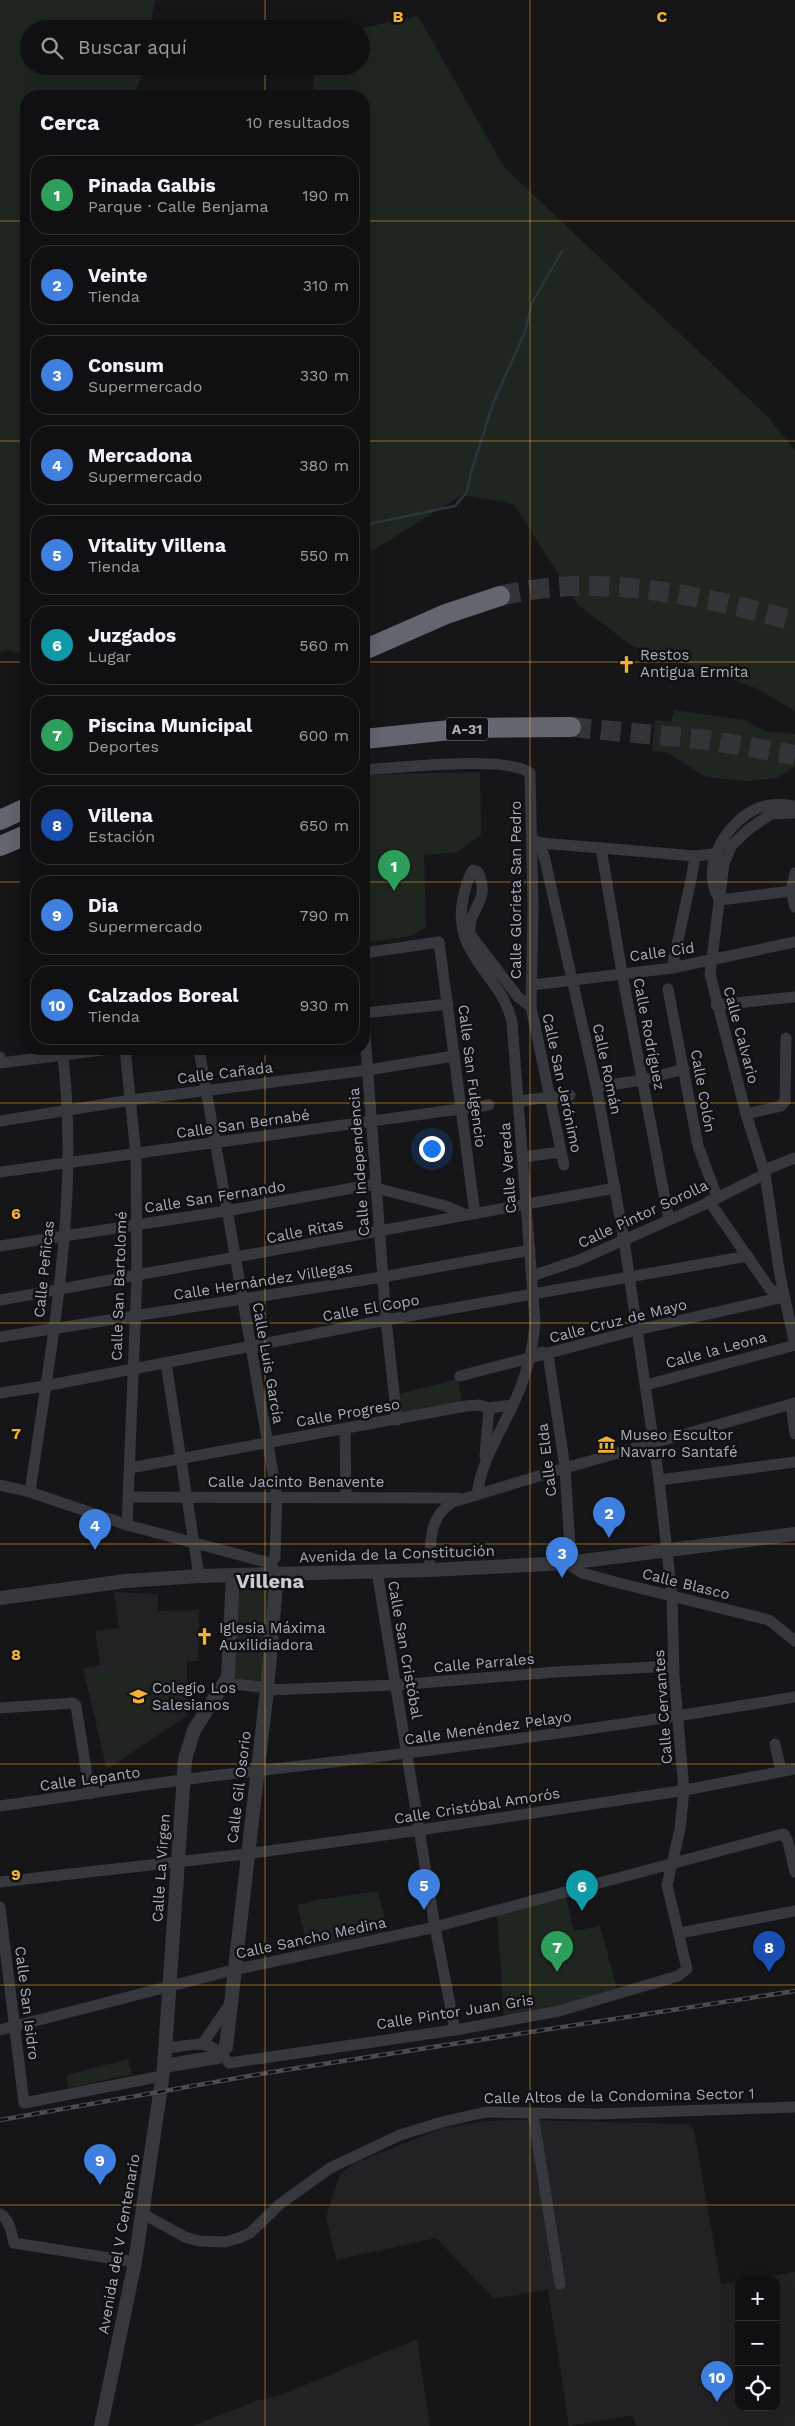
<!DOCTYPE html>
<html lang="es">
<meta charset="utf-8">
<style>
:root{--surface:#101012;--page:#1e1e20;--text:#f1f3f6;--muted:#9c9d9f;--line:#303032;--accent:#f2b134}
body{margin:0;font-family:"Work Sans",sans-serif;background:var(--page);color:var(--text)}
.controls{position:absolute;right:15px;bottom:15px;display:grid;overflow:hidden;border-radius:10px;box-shadow:0 5px 20px #0002}
.controls button{width:45px;height:45px;display:grid;place-items:center;padding:0;border:0;border-bottom:1px solid var(--line);background:var(--surface);color:var(--text);font:25px sans-serif}
.you{position:absolute;left:431px;top:1148px;width:18px;height:18px;margin:-12px;border:4px solid #fff;border-radius:50%;background:#1a73e8;box-shadow:0 0 0 8px #1a73e833}
.badge{display:grid;place-items:center;width:32px;height:32px;border-radius:50%;background:var(--accent);color:#fff;font-size:16px;font-weight:700}
.pin{position:absolute;translate:-50% -41px;filter:drop-shadow(0 1px 2px #0008)}
.pin::after{content:'';position:absolute;top:26px;width:18px;height:15px;background:inherit;clip-path:polygon(0 0,100% 0,50% 100%)}
.list{margin:0;padding:0;list-style:none}
h2{display:flex;justify-content:space-between;align-items:center;height:65px;margin:0;padding:0 20px;font-size:21px}
h2 small{font-size:16px;font-weight:400;color:var(--muted)}
.list li{display:grid;grid-template-columns:32px 1fr auto;gap:15px;align-items:center;box-sizing:border-box;height:80px;margin:0 10px 10px;padding:0 10px;border:1px solid var(--line);border-radius:20px}
.list b{display:block;font-size:19px;white-space:nowrap}
.list p{margin:0;font-size:16px;white-space:nowrap;color:var(--muted)}
.list em{font-size:16px;font-style:normal;color:var(--muted)}
.icon{flex:none;width:28px;height:28px;fill:none;stroke:currentColor;stroke-width:2;stroke-linecap:round;stroke-linejoin:round}
.map{position:relative;flex:none;width:795px;height:2426px;overflow:hidden}
.search{position:absolute;background:var(--surface);box-shadow:0 5px 20px #0002;left:20px;top:20px;width:350px;height:55px;display:flex;align-items:center;gap:12px;box-sizing:border-box;padding:0 18px;border-radius:28px;color:var(--muted);font-size:19px}
.panel{position:absolute;background:var(--surface);box-shadow:0 5px 20px #0002;left:20px;top:90px;width:350px;height:965px;border-radius:20px}
.map>svg:first-child{display:block}
.built{fill:#222225}
.green{fill:#1e261f}
.lines{fill:none;stroke-linecap:round;stroke-linejoin:round}
.stream{stroke:#2c353c;stroke-width:2.5}
.motorway-tunnel{stroke:#333438;stroke-width:20;stroke-dasharray:20 10;stroke-linecap:butt}
.minor{stroke:#37383d;stroke-width:11}
.tertiary{stroke:#37383d;stroke-width:14}
.motorway{stroke:#63666e;stroke-width:20}
.rail-casing{stroke:#4a4c52;stroke-width:4.5}
.rail{stroke:#111113;stroke-width:2.5;stroke-dasharray:8;stroke-linecap:butt}
.grid{fill:none;stroke:#f2b134;stroke-width:1;stroke-opacity:0.55}
.labels{text-anchor:middle;stroke-width:5;stroke-linejoin:round;paint-order:stroke}
.shield{fill:#111113;stroke:#7b7e86;stroke-width:1}
.shield-label{font-size:14px;font-weight:bold;fill:#a8adb8}
.poi-label{font-size:15px;fill:#a8adb8;stroke:#111113;text-anchor:start}
.street-label{font-size:15px;fill:#a8adb8;stroke:#111113}
.district-label{font-size:20px;font-weight:bold;fill:#c9ccd4;stroke:#111113}
.grid-label{font-size:16px;text-anchor:middle;font-weight:bold;fill:#f2b134;stroke:#111113;stroke-width:5;stroke-linejoin:round;paint-order:stroke}
</style>
<div class="map">
<svg width="795" height="2426" viewBox="0 0 795 2426">
<rect width="100%" height="100%" fill="#161618"/>
<g class="built">
<path d="M114,1592L158,1594V1611L199,1610L198,1661H187V1716L109,1768L106,1767L83,1668L100,1665L95,1631L119,1628Z"/>
<path d="M524,2120L688,2124L694,2130L721,2284L739,2281V2407H776V2280H747L795,2272V2426H636L633,2415L569,2426L548,2289L494,2299L436,2238L336,2260L326,2217L340,2174L353,2164L442,2128L485,2121Z"/>
<path d="M417,2339L430,2426H193L256,2401L281,2395Z"/>
</g>
<g class="green">
<path d="M0,0H155L150,29H29V66H145L134,96H26V655L8,650L0,652Z"/>
<path d="M418,16L504,167L769,418L795,451V711L756,688L632,646L578,605L514,504L462,495L364,556V96H313L314,66H361V29H358Z"/>
<path d="M674,710L745,720L764,731L795,734V767L777,778L746,781L706,777L666,752L652,751L655,720L671,722Z"/>
<path d="M480,772L481,835L457,852L424,855L426,927L411,936L365,943L364,775Z"/>
<path d="M458,1379L462,1403L400,1415L399,1394Z"/>
<path d="M256,1582L263,1583L273,1593L261,1679L258,1683H241L234,1675L238,1594L248,1583Z"/>
<path d="M175,1662L180,1702L159,1705L153,1664Z"/>
<path d="M147,1663L151,1689L96,1698L92,1672Z"/>
<path d="M151,1693L155,1720L101,1728L97,1701Z"/>
<path d="M115,1730L120,1755L109,1757L104,1733Z"/>
<path d="M378,1891L387,1930L308,1948L297,1905L317,1900Z"/>
<path d="M566,1896L574,1931L600,1926L617,1989L570,2005L504,2016L497,1915Z"/>
<path d="M128,2059L132,2074L68,2088L66,2075Z"/>
</g>
<g class="lines">
<path class="stream" d="M364,525L455,506L467,492L471,472L494,401L525,332L532,303L562,251"/>
<g class="motorway-tunnel">
<path d="M500,596C600,572 698,595 795,621"/>
<path d="M571,727L708,740L795,755"/>
</g>
<g class="minor">
<path d="M364,770C397,768 507,755 530,773L533,907L531,1007L564,1165"/>
<path d="M795,813L771,814L749,829L732,845L724,863L710,974L746,1114L765,1174L780,1276L795,1345"/>
<path d="M540,843L601,848"/>
<path d="M795,873L791,891L795,907"/>
<path d="M720,900C699,870 724,825 754,810C767,803 780,804 795,806"/>
<path d="M720,900L791,891"/>
<path d="M364,953L439,942L475,1214"/>
<path d="M672,968L692,875L695,856"/>
<path d="M532,985L672,968L795,942"/>
<path d="M668,989L698,1146L717,1197"/>
<path d="M716,1005L795,997"/>
<path d="M364,1013L448,1004"/>
<path d="M364,1020L386,1320L397,1420"/>
<path d="M125,1049L136,1155L137,1276L127,1525"/>
<path d="M199,1049L277,1496L275,1558L270,1563"/>
<path d="M0,1057V1063L111,1049"/>
<path d="M596,1087L642,1080L684,1069"/>
<path d="M518,1101L570,1095"/>
<path d="M746,1114L781,1106L785,1101L786,1038"/>
<path d="M0,1121L131,1100L368,1070L454,1056"/>
<path d="M523,1157L561,1152"/>
<path d="M764,1170L795,1158"/>
<path d="M0,1172L489,1105"/>
<path d="M376,1188L446,1206L467,1215"/>
<path d="M709,1201L770,1289L784,1297"/>
<path d="M669,1220L622,973L601,848L695,856L715,854"/>
<path d="M0,1246L226,1211L375,1184"/>
<path d="M532,1276L579,1260L703,1205L765,1174"/>
<path d="M0,1300L615,1188"/>
<path d="M0,1337L383,1277L530,1250"/>
<path d="M542,1352L548,1354L565,1468L571,1562"/>
<path d="M166,1363L199,1576"/>
<path d="M460,1376L637,1330L784,1297"/>
<path d="M646,1385L795,1345"/>
<path d="M0,1393L45,1386L386,1320L748,1256"/>
<path d="M791,1404L795,1434"/>
<path d="M345,1429L346,1496"/>
<path d="M485,1456L489,1408"/>
<path d="M130,1468L466,1406L479,1405L489,1408L513,1405"/>
<path d="M659,1480L795,1462"/>
<path d="M0,1485L30,1492L127,1525L270,1563L273,1568"/>
<path d="M30,1492C51,1346 81,1196 62,1049"/>
<path d="M477,1495C481,1463 498,1436 512,1407C525,1380 533,1352 535,1322L512,1022C502,975 451,955 463,899C465,888 467,879 473,870L478,872C492,902 467,908 470,934L518,997L531,1007"/>
<path d="M129,1497L458,1498"/>
<path d="M567,1563L582,1573L615,1582L769,1620L795,1641"/>
<path d="M429,1570C431,1544 428,1516 453,1502L565,1468L795,1403"/>
<path d="M377,1571L435,1927L455,2030"/>
<path d="M225,1683L260,1687L267,1690L396,1685L556,1672L674,1666"/>
<path d="M0,1708L73,1703L76,1706L90,1794"/>
<path d="M775,1744L781,1771"/>
<path d="M0,1806C73,1796 146,1784 220,1775C412,1754 604,1729 795,1697"/>
<path d="M0,1882L247,1854L420,1830L680,1791L795,1769"/>
<path d="M0,1907L24,2103L162,2076"/>
<path d="M680,1933L795,1911"/>
<path d="M0,2030L233,1970L431,1928L779,1835L784,1834L788,1842L795,1872"/>
<path d="M203,2043L230,2004"/>
<path d="M165,2048C194,2046 208,2035 229,2063L461,2029L559,2011L678,1976L687,1969L667,1885L680,1829L684,1790L674,1675L672,1596L659,1480L624,1240L597,1090L545,860L540,843L532,839"/>
<path d="M533,2114L560,2284"/>
<path d="M0,2214C10,2220 11,2232 14,2243L135,2262"/>
<path d="M143,2214L185,2237L199,2241L225,2242L239,2238L250,2233L280,2204L330,2168L400,2135L442,2122L486,2112L597,2114L795,2107"/>
</g>
<g class="tertiary">
<path d="M0,1598L126,1581L199,1576L429,1570L567,1563L795,1534"/>
<path d="M164,2066L218,2057L226,2047L267,1690L277,1574"/>
<path d="M101,2426L135,2262L164,2066L185,1759L194,1730L228,1677L233,1575"/>
</g>
<g class="motorway">
<path d="M364,650L446,614L500,596"/>
<path d="M364,739L470,728L571,727"/>
<path d="M0,820L26,808"/>
<path d="M0,846L26,835"/>
</g>
<defs>
<path id="rail" d="M0,2120L272,2072L795,1991"/>
</defs>
<use href="#rail" class="rail-casing"/>
<use href="#rail" class="rail"/>
</g>
<path class="grid" d="M265,0V29M530,0V2426M265,66V96M0,221H26M364,221H795M0,441H26M364,441H795M0,662H26M364,662H795M0,882H26M364,882H795M265,1049V2426M0,1103H795M0,1323H795M0,1544H795M0,1764H795M0,1985H795M0,2205H795"/>
<defs>
<symbol id="church-bare" viewBox="-9 -9 18 18"><path d="M-1.2-6h2.4v3.5h3.3v2.4h-3.3V6h-2.4V-.1h-3.3v-2.4h3.3Z" fill="#f2b134" stroke="#111113" stroke-width="2.5" paint-order="stroke"/></symbol>
<symbol id="museum-bare" viewBox="-9 -9 18 18"><path d="M0-6L6-3V-2H-6V-3ZM-5-1h2V3h-2ZM-1-1h2V3h-2ZM3-1h2V3H3ZM-6 4H6V6H-6Z" fill="#f2b134" stroke="#111113" stroke-width="2.5" paint-order="stroke"/></symbol>
<symbol id="school-bare" viewBox="-9 -9 18 18"><path d="M0-5L7-2L0 1L-7-2ZM-4 1L0 2.5L4 1V4Q0 6-4 4Z" fill="#f2b134" stroke="#111113" stroke-width="2.5" paint-order="stroke"/></symbol>
</defs>
<g fill-rule="evenodd">
<use href="#church-bare" x="614" y="652" width="25" height="25"/>
<use href="#museum-bare" x="594" y="1432" width="25" height="25"/>
<use href="#church-bare" x="192" y="1624" width="25" height="25"/>
<use href="#school-bare" x="126" y="1684" width="25" height="25"/>
</g>
<g class="labels">
<rect class="shield" x="446" y="717.5" width="42" height="23" rx="4"/>
<g class="shield-label">
<text x="467" y="734">A-31</text>
</g>
<g class="poi-label">
<text x="640" y="660">Restos<tspan x="640" dy="17">Antigua Ermita</tspan></text>
<text x="620" y="1440">Museo Escultor<tspan x="620" dy="17">Navarro Santafé</tspan></text>
<text x="219" y="1633">Iglesia Máxima<tspan x="219" dy="17">Auxilidiadora</tspan></text>
<text x="152" y="1693">Colegio Los<tspan x="152" dy="17">Salesianos</tspan></text>
</g>
<g class="street-label">
<text transform="translate(516 890) rotate(-90)" y="5">Calle Glorieta San Pedro</text>
<text transform="translate(662 952) rotate(-8)" y="5">Calle Cid</text>
<text transform="translate(649 1034) rotate(79)" y="5">Calle Rodríguez</text>
<text transform="translate(741 1035) rotate(75)" y="5">Calle Calvario</text>
<text transform="translate(607 1069) rotate(78)" y="5">Calle Román</text>
<text transform="translate(225 1073) rotate(-7)" y="5">Calle Cañada</text>
<text transform="translate(472 1076) rotate(83)" y="5">Calle San Fulgencio</text>
<text transform="translate(562 1083) rotate(78)" y="5">Calle San Jerónimo</text>
<text transform="translate(703 1091) rotate(80)" y="5">Calle Colón</text>
<text transform="translate(243 1124) rotate(-8)" y="5">Calle San Bernabé</text>
<text transform="translate(359 1162) rotate(-94)" y="5">Calle Independencia</text>
<text transform="translate(508 1168) rotate(-94)" y="5">Calle Vereda</text>
<text transform="translate(215 1197) rotate(-9)" y="5">Calle San Fernando</text>
<text transform="translate(643 1214) rotate(-25)" y="5">Calle Pintor Sorolla</text>
<text transform="translate(305 1231) rotate(-11)" y="5">Calle Ritas</text>
<text transform="translate(44 1269) rotate(-84)" y="5">Calle Peñicas</text>
<text transform="translate(263 1281) rotate(-9)" y="5">Calle Hernández Villegas</text>
<text transform="translate(119 1286) rotate(-88)" y="5">Calle San Bartolomé</text>
<text transform="translate(371 1308) rotate(-10)" y="5">Calle El Copo</text>
<text transform="translate(618 1321) rotate(-14)" y="5">Calle Cruz de Mayo</text>
<text transform="translate(716 1350) rotate(-15)" y="5">Calle la Leona</text>
<text transform="translate(268 1363) rotate(80)" y="5">Calle Luis García</text>
<text transform="translate(348 1413) rotate(-10)" y="5">Calle Progreso</text>
<text transform="translate(547 1460) rotate(-97)" y="5">Calle Elda</text>
<text x="296" y="1487">Calle Jacinto Benavente</text>
<text transform="translate(397 1554) rotate(-2)" y="5">Avenida de la Constitución</text>
<text transform="translate(686 1584) rotate(14)" y="5">Calle Blasco</text>
<text transform="translate(405 1650) rotate(80)" y="5">Calle San Cristóbal</text>
<text transform="translate(484 1663) rotate(-5)" y="5">Calle Parrales</text>
<text transform="translate(663 1707) rotate(-94)" y="5">Calle Cervantes</text>
<text transform="translate(488 1728) rotate(-8)" y="5">Calle Menéndez Pelayo</text>
<text transform="translate(90 1779) rotate(-8)" y="5">Calle Lepanto</text>
<text transform="translate(239 1787) rotate(-83)" y="5">Calle Gil Osorio</text>
<text transform="translate(477 1806) rotate(-9)" y="5">Calle Cristóbal Amorós</text>
<text transform="translate(161 1868) rotate(-86)" y="5">Calle La Virgen</text>
<text transform="translate(311 1938) rotate(-12)" y="5">Calle Sancho Medina</text>
<text transform="translate(27 2003) rotate(83)" y="5">Calle San Isidro</text>
<text transform="translate(455 2012) rotate(-9)" y="5">Calle Pintor Juan Gris</text>
<text transform="translate(619 2096) rotate(-1)" y="5">Calle Altos de la Condomina Sector 1</text>
<text transform="translate(119 2244) rotate(-80)" y="5">Avenida del V Centenario</text>
</g>
<g class="district-label">
<text x="270" y="1588">Villena</text>
</g>
</g>
<g class="grid-label">
<text x="398" y="22">B</text>
<text x="662" y="22">C</text>
<text x="16" y="1219">6</text>
<text x="16" y="1439">7</text>
<text x="16" y="1660">8</text>
<text x="16" y="1880">9</text>
</g>
</svg>
<div class="controls">
<button>+</button>
<button>−</button>
<button><svg class="icon" aria-label="locate" viewBox="0 0 24 24"><circle cx="12" cy="12" r="6"/><path d="M12 2v4M12 18v4M2 12h4M18 12h4"/></svg></button>
</div>
<div class="you"></div>
<div class="pin badge" style="left:394px;top:891px;background:#2e9e5b">1</div>
<div class="pin badge" style="left:609px;top:1538px;background:#3f7fe0">2</div>
<div class="pin badge" style="left:562px;top:1578px;background:#3f7fe0">3</div>
<div class="pin badge" style="left:95px;top:1550px;background:#3f7fe0">4</div>
<div class="pin badge" style="left:424px;top:1910px;background:#3f7fe0">5</div>
<div class="pin badge" style="left:582px;top:1911px;background:#0f9aa8">6</div>
<div class="pin badge" style="left:557px;top:1972px;background:#2e9e5b">7</div>
<div class="pin badge" style="left:769px;top:1972px;background:#1a4fb4">8</div>
<div class="pin badge" style="left:100px;top:2185px;background:#3f7fe0">9</div>
<div class="pin badge" style="left:717px;top:2402px;background:#3f7fe0">10</div>
<div class="search"><svg class="icon" aria-label="search" viewBox="0 0 24 24"><circle cx="10" cy="10" r="6"/><path d="M15 15l6 6"/></svg>Buscar aquí</div>
<section class="panel">
<h2>Cerca<small>10 resultados</small></h2>
<ul class="list">
<li><span class="badge" style="background:#2e9e5b">1</span><div><b>Pinada Galbis</b><p>Parque · Calle Benjama</p></div><em>190 m</em></li>
<li><span class="badge" style="background:#3f7fe0">2</span><div><b>Veinte</b><p>Tienda</p></div><em>310 m</em></li>
<li><span class="badge" style="background:#3f7fe0">3</span><div><b>Consum</b><p>Supermercado</p></div><em>330 m</em></li>
<li><span class="badge" style="background:#3f7fe0">4</span><div><b>Mercadona</b><p>Supermercado</p></div><em>380 m</em></li>
<li><span class="badge" style="background:#3f7fe0">5</span><div><b>Vitality Villena</b><p>Tienda</p></div><em>550 m</em></li>
<li><span class="badge" style="background:#0f9aa8">6</span><div><b>Juzgados</b><p>Lugar</p></div><em>560 m</em></li>
<li><span class="badge" style="background:#2e9e5b">7</span><div><b>Piscina Municipal</b><p>Deportes</p></div><em>600 m</em></li>
<li><span class="badge" style="background:#1a4fb4">8</span><div><b>Villena</b><p>Estación</p></div><em>650 m</em></li>
<li><span class="badge" style="background:#3f7fe0">9</span><div><b>Dia</b><p>Supermercado</p></div><em>790 m</em></li>
<li><span class="badge" style="background:#3f7fe0">10</span><div><b>Calzados Boreal</b><p>Tienda</p></div><em>930 m</em></li>
</ul>
</section>
</div>
